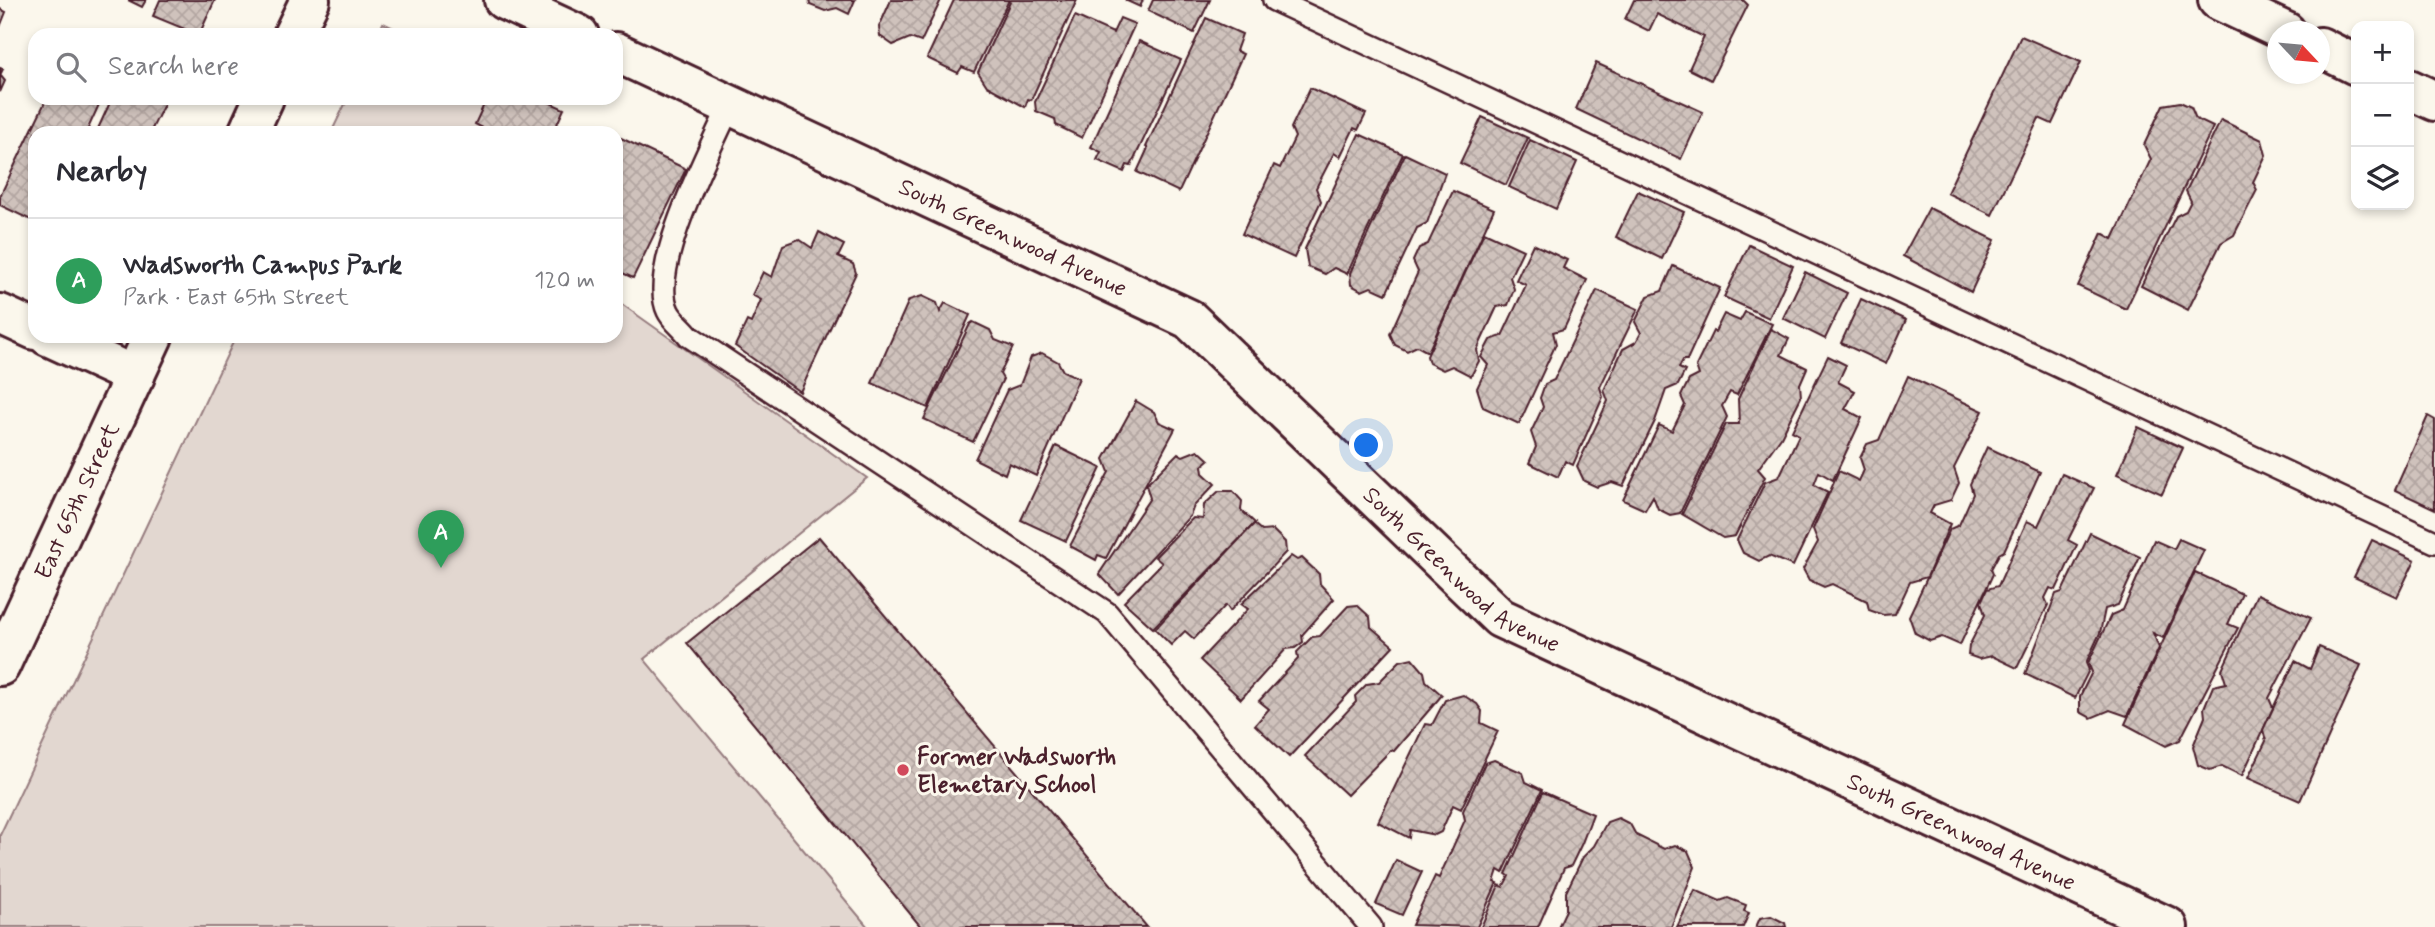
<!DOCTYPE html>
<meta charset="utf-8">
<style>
:root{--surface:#fff;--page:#f2f2f3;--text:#2b2b33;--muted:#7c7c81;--line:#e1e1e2;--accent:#0f766e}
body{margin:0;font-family:Mynerve,sans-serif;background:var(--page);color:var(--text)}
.controls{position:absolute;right:21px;top:21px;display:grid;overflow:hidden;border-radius:14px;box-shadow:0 4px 10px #0003}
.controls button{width:63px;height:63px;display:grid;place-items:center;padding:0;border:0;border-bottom:2px solid var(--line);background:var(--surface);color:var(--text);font:35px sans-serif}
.compass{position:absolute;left:2267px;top:21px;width:63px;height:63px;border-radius:50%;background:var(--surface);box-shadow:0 4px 10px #0003;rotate:116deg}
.you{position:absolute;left:1367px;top:446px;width:24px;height:24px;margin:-18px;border:5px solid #fff;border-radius:50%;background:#1a73e8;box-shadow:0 0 0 10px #1a73e833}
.badge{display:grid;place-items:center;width:46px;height:46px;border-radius:50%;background:var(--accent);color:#fff;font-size:23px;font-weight:700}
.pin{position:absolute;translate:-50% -58px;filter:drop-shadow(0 2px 4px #0008)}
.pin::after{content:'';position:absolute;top:37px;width:24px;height:21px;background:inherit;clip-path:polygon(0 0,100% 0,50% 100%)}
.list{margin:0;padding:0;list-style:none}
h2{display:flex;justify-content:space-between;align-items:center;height:91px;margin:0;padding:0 28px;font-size:30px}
h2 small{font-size:23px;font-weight:400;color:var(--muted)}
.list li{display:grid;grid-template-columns:46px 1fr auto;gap:21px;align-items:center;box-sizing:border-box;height:126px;padding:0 28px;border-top:2px solid var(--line)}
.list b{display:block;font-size:26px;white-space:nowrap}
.list p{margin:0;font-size:23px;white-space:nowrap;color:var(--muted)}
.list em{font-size:23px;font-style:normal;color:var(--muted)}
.icon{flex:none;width:38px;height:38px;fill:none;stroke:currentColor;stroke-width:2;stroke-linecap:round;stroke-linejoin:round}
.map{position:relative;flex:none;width:2435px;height:927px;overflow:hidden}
.search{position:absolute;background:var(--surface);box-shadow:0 4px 10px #0003;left:28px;top:28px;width:595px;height:77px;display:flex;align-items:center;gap:18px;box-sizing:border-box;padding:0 24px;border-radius:21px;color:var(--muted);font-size:26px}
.panel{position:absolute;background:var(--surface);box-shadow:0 4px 10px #0003;left:28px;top:126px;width:595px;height:217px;border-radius:21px}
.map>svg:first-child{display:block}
.green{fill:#e2d7d0;stroke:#967b7e;stroke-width:2}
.building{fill:url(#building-cross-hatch);stroke:#4a1f2b;stroke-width:2}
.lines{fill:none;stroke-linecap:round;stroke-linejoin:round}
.lane-casing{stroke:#4a1f2b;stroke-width:26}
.street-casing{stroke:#4a1f2b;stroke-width:44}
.lane{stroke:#fbf7ec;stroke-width:21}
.street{stroke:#fbf7ec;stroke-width:38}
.poi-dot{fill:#d1495b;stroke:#fbf7ec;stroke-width:2.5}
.labels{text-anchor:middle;stroke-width:6;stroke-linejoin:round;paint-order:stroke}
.street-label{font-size:24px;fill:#4a1f2b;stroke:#fbf7ec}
.poi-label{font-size:24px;font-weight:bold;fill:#4a1f2b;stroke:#fbf7ec;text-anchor:start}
</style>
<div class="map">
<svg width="2435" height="927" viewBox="0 0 2435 927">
<defs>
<pattern id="building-cross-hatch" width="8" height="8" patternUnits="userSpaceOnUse" patternTransform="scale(1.75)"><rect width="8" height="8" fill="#cfc2bc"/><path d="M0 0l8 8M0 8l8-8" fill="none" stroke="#b3a6a2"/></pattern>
</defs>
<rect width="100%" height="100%" fill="#fbf7ec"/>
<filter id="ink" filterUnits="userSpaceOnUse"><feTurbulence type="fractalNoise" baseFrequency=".0143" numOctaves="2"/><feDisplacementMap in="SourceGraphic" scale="14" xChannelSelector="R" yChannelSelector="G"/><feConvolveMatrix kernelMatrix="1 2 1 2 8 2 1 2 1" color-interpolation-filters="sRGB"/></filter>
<g filter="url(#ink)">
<g class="green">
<path d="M383,23L408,35H378Z"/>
<path d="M348,98H498L482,133H331Z"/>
<path d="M616,300L867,478L644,659L868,927H0V835L236,336H616Z"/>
</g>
<g class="building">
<path d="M128,0H146L142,7Z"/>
<path d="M160,0H215L199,35L153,16Z"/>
<path d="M809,0H855L849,14L837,8L825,11L810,5Z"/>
<path d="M891,0H941L921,42L910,38L893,45L880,36L879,27Z"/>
<path d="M954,0H1009L974,72L962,67L958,73L927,58Z"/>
<path d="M1011,0H1077L1031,100L1028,99L1025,107L987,86L978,72Z"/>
<path d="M1125,0H1143L1140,7Z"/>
<path d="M1153,0H1210L1194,33L1148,11Z"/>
<path d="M1634,0H1743L1748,5L1711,80L1689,69L1704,37L1657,14L1649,31L1625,19Z"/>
<path d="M0,9L6,12L0,27Z"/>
<path d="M1075,16L1113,33L1120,18L1135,24L1082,138L1056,125L1055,119L1036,111L1035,102Z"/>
<path d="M1206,18L1242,34L1236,51L1243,54L1179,192L1137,172L1148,148L1146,147Z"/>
<path d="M2021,36L2081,62L2052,124L2039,118L1992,215L1947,193Z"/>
<path d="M1139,41L1181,60L1131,166L1127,165L1124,172L1097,160L1101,152L1091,147Z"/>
<path d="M1596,63L1703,112L1681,159L1576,109Z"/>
<path d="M0,68L3,69L0,75L5,81L0,92Z"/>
<path d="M1310,88L1366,114L1358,130L1354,128L1340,157L1334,153L1316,188L1321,201L1294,258L1242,234L1274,165L1280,168L1295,137L1291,128Z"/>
<path d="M47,98H102L86,133H35V222L0,205V196Z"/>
<path d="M112,98H167L150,133H96Z"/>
<path d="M487,98H540L564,109L553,133H481L483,128L475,124Z"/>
<path d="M2180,102L2191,107L2196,119L2213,127L2126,309L2078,286L2102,233L2113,239L2151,159L2144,145L2163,105Z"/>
<path d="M1482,117L1528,138L1506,185L1460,163Z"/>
<path d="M2221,120L2262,140L2266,155L2253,182L2257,190L2234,235L2221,243L2188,310L2141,286L2176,216L2186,211L2191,201L2186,191Z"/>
<path d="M1359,134L1403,154L1347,274L1334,268L1325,274L1308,267L1305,249Z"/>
<path d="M621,138L686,169L633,278L616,270V148Z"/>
<path d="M1530,140L1577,162L1556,209L1509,187Z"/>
<path d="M1405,154L1445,173L1427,223L1417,228L1386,294L1371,287L1362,291L1351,285L1350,273Z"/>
<path d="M1453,191L1494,209L1428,352L1417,346L1407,351L1395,345L1390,334L1418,272L1413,261L1419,248L1428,244Z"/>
<path d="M1638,191L1684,212L1662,259L1616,237Z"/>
<path d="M1929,208L1995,240L1971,292L1903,256Z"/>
<path d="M819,232L844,245L838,257L853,264L856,273L800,392L735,346L747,321L751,323L761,300L752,295L763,272L772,277L783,245L799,239L812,248Z"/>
<path d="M1484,232L1523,250L1510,277L1514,289L1508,305L1497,307L1477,350L1479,361L1471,376L1452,366L1443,370L1429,363L1427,356Z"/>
<path d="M1533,244L1567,260L1563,268L1587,280L1564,329L1553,332L1556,344L1519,424L1483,407L1477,388L1488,365L1481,357L1490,340L1502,336L1526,285L1516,280Z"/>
<path d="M1749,245L1793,266L1769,318L1724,297Z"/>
<path d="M1673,266L1720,288L1687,360H1683L1679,368L1685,371L1678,385L1666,390L1655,421L1623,486L1612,482L1597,487L1584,481L1577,466L1608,401L1604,390L1623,349L1636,342L1641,333L1635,322L1648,296L1662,291Z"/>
<path d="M1805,272L1847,293L1825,339L1783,318Z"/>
<path d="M1597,290L1638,309L1600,387L1603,397L1573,465L1565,461L1558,477L1529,463L1536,447L1531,432L1543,407L1540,398L1545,384L1554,380Z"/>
<path d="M922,296L937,303L940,312L945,303L970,315L928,408L872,383L909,300Z"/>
<path d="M1861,299L1906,320L1886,364L1841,343Z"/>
<path d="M1745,312L1772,324L1737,395L1730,392L1722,406L1727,417L1680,513L1670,515L1658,509L1653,496L1645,510L1623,500L1659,425L1672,431L1685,405L1681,396L1689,380L1699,375L1696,366L1713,331L1715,332L1724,314L1740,321Z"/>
<path d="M973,322L990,330L995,340L1013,347L1000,374L1003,379L973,442L924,419L970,324Z"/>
<path d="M1771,329L1789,339L1781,355L1807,368L1800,384L1801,397L1781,437L1758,469L1765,477L1735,536L1723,538L1682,514L1726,424H1739L1738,399Z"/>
<path d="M1042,353L1058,362L1063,371L1079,378L1036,476L1009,463L1005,474L975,459L1007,390L1020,385L1031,357Z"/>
<path d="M1828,356L1846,365L1838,382L1855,391L1845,409L1862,418L1833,480L1819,472L1814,485L1828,492L1793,566L1769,556L1759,561L1743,553L1737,540L1765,482L1779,477L1799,435L1792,431Z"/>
<path d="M1908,376L1983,411L1954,468L1959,483L1951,500L1934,505L1930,513L1950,524L1927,577L1910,582L1895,614L1883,615L1869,610L1867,601L1832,584L1824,587L1809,580L1803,569L1818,542L1813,529L1839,471L1859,481L1864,470L1860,458L1867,444L1879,440Z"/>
<path d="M1136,401L1154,412L1159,422L1175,429L1106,558L1098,555L1096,560L1070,546L1109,472L1104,459Z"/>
<path d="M2428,416L2435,420V509L2395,490Z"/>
<path d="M2138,427L2183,448L2162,494L2117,474Z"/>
<path d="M1056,446L1101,468L1066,541L1021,520Z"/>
<path d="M1987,447L2040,472L2004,551L1999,554L1991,569L1993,574L1960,645L1942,637L1930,641L1915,633L1909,616L1950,529L1959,525L1973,494L1970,484Z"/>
<path d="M1198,450L1209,460L1202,466L1203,473L1215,484L1194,506L1190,516L1118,594L1099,574L1150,498L1146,485L1178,453L1183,456Z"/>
<path d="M2062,474L2094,488L2068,540L2077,545L2056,590L2050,588L2045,598L2048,605L2017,668L1992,656L1979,659L1968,655L1969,646L1985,615L1981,602L1987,589L1998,586L2027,521L2038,526Z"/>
<path d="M1219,491H1233L1242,501L1241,510L1255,523L1153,628L1124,602L1162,563L1155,557L1193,518L1203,519L1204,505Z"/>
<path d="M1254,524L1262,531L1273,530L1285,542L1286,552L1230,611L1226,605L1194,639L1185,631L1171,645L1155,629Z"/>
<path d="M2090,533L2140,557L2118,605L2105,609L2100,633L2086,663L2089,670L2075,698L2025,674L2056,594L2062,592Z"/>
<path d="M819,537L1147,927H921L687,643Z"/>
<path d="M2179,539L2204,550L2163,638L2153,633L2159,648L2127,716L2110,710L2091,718L2080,712V696L2092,672L2088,663L2111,615L2123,610L2154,540L2174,549Z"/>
<path d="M2372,540L2415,560L2397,597L2354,577Z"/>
<path d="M1291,556L1297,560L1302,558L1319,574L1320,584L1334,599L1302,635L1303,642L1295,648L1286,649L1241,699L1200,660L1248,609L1241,604Z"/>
<path d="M2195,572L2242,594L2228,624L2238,628L2180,740L2166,746L2125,724Z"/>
<path d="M2257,594L2311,618L2269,698L2273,708L2242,776L2222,766L2210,770L2198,765L2193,746L2205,717L2204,708L2213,686L2226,683L2222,670Z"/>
<path d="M1357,605L1370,617L1371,627L1393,646L1289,757L1255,725L1269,709L1259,701L1298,659L1297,652L1312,637L1320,636L1348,606Z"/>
<path d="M2319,647L2361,665L2300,801L2248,778L2266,741L2263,730L2295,661L2310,669Z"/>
<path d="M1412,658L1424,672L1426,681L1442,695L1394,751L1391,750L1347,795L1305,756L1356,702L1355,696L1367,684L1379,682L1400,661Z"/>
<path d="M1463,695L1477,704L1482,711L1481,723L1498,731L1461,809L1453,805L1441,832L1435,835L1410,830L1409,838L1378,822L1425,724L1432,725L1445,700Z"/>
<path d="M1494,760L1523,773L1526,782L1542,790L1503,873L1498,870L1494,882L1497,883L1477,927L1412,925L1435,876L1439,878L1465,820L1463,811L1485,763Z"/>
<path d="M1543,792L1593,814L1582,843L1571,866L1564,868L1538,927H1481L1499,885L1503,887L1509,876L1506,874Z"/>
<path d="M1618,818L1630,824L1636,835L1664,849L1675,845L1688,851L1695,867L1671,927H1558L1566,910V892L1583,857L1594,846L1607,822Z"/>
<path d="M1396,860L1422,872L1402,915L1376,904Z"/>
<path d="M1695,890L1720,901L1728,898L1746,905L1744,911L1749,913L1743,927H1677Z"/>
<path d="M1771,916L1785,923L1786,927H1756L1760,918Z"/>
</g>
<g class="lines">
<defs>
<g id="lane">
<path d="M1274,0L2435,542"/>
<path d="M730,105C711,148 647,268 668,311C672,320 683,328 689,336L1107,613L1371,927"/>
</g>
<g id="street">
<path d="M504,0L579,35"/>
<path d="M2218,0L2286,32"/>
<path d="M293,35L310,0"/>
<path d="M2320,47L2356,65"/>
<path id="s1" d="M616,52L1189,319L1500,618L2168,927"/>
<path d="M2409,89L2435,101"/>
<path d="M248,133L264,98"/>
<path d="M0,314L35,330"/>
<path d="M48,336L135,376"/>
<path id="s2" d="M0,666L153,336"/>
</g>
</defs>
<use href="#lane" class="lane-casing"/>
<use href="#street" class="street-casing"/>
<use href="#lane" class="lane"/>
<use href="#street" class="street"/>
</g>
</g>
<circle class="poi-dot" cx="903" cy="770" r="7"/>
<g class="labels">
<g class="street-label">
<text dy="8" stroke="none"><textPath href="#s1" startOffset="438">South Greenwood Avenue</textPath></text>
<text dy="8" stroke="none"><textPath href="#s2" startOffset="182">East 65th Street</textPath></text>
<text dy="8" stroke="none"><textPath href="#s1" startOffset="1004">South Greenwood Avenue</textPath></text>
<text dy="8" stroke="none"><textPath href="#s1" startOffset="1572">South Greenwood Avenue</textPath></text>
</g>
<g class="poi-label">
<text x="917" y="764">Former Wadsworth<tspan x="917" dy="28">Elemetary School</tspan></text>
</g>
</g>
</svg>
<div class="controls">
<button>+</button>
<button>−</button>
<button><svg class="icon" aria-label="layers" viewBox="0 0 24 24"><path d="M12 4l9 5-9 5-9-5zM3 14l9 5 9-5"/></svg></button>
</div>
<svg class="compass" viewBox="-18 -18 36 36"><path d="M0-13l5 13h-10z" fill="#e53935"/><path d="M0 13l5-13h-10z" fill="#7c7c81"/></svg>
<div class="you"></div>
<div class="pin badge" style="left:441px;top:568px;background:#2e9e5b">A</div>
<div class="search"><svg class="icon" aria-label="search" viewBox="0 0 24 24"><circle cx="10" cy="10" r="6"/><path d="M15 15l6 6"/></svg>Search here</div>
<section class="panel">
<h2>Nearby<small></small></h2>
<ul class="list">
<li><span class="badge" style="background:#2e9e5b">A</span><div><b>Wadsworth Campus Park</b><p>Park · East 65th Street</p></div><em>120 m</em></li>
</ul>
</section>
</div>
